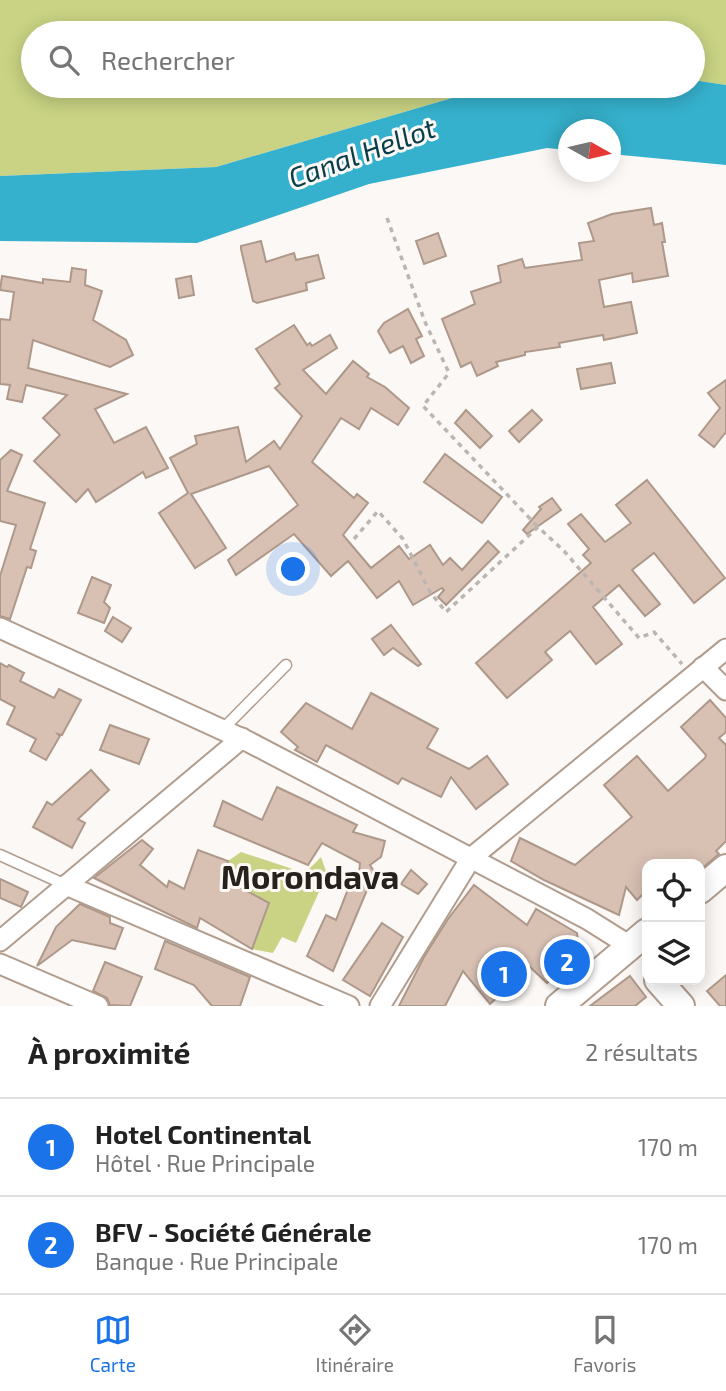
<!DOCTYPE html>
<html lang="fr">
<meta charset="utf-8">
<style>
:root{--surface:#fff;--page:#f6f6f6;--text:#222;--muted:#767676;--line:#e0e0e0;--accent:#1a73e8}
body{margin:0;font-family:"Exo 2",sans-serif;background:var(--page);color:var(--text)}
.controls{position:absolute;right:21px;bottom:21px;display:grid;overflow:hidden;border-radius:14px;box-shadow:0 4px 18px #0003}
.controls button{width:63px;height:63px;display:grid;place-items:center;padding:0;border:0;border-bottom:2px solid var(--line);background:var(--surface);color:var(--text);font:35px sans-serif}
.compass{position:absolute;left:558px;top:119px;width:63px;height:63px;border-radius:50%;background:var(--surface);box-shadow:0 4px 18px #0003;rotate:98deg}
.you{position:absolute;left:294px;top:570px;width:24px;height:24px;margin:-18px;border:5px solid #fff;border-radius:50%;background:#1a73e8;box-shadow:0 0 0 10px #1a73e833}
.badge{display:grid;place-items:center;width:46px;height:46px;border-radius:50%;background:var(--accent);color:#fff;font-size:23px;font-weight:700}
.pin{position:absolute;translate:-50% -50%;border:4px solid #fff;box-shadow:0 2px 7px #0006}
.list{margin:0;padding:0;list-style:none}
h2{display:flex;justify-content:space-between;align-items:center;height:91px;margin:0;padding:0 28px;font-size:30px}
h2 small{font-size:23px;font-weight:400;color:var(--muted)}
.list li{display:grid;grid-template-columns:46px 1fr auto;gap:21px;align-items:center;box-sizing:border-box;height:98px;padding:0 28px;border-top:2px solid var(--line)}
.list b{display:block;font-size:26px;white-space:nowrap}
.list p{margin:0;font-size:23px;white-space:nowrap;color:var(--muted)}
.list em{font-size:23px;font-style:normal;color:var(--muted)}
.icon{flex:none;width:38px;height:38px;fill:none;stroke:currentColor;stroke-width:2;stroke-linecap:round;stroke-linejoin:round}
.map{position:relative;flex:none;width:726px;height:1006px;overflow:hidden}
.search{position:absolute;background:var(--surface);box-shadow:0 4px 18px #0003;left:21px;right:21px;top:21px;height:77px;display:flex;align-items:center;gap:18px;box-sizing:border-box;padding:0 24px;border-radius:38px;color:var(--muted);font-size:26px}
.sheet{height:287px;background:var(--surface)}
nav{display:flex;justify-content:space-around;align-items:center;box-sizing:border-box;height:98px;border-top:2px solid var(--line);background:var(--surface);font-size:19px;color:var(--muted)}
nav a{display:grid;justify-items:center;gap:4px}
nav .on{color:var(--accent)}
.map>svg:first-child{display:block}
.green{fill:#c9d383}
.water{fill:#36b1cd}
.building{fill:#d8c1b3;stroke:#ad988a;stroke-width:2}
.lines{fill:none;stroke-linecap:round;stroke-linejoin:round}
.lane-casing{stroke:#b19d8e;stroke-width:13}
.street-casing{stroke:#b19d8e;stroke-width:23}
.secondary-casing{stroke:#b19d8e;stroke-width:30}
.path{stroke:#bbb6b2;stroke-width:3.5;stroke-dasharray:5 5;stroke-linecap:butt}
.lane{stroke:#fff;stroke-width:10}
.street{stroke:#fff;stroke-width:19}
.secondary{stroke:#fff;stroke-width:26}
.labels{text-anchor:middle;stroke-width:6;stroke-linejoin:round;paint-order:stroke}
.water-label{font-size:28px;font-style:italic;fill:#073e4a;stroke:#fcf8f5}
.district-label{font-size:33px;font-weight:bold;fill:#28201a;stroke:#fcf8f5}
</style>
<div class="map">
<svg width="726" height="1006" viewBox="0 0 726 1006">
<rect width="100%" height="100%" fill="#fcf8f5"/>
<g class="green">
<path d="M0,0H726V85L693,80V33H33V86H493L216,167L0,176Z"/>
<path d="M241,852L305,873L321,857L327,874L296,943L282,937L273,953L252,949L269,903L206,900L228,861Z"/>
</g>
<path class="water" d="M693,80L726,85V165L611,154L610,130H568V150L547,148L369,184L197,243L0,241V176L216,167L493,86H693Z"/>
<g class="building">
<path d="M651,208L654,225L662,223L665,242H662L668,276L633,282L632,273L599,280L604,307L631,302L637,333L604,340L603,335L559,343L560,347L525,352V355L496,362L498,366L477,376L471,362L461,367L442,319L475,304L471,292L501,282L498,266L522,259L525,268L582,260L579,243L594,241L588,223L612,214Z"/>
<path d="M438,233L446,256L424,264L416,241Z"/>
<path d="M261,241L266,262L294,253L296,260L318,255L324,278L306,283L307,290L257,303L253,301L241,249V246Z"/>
<path d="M72,268L86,270L85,285L102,291L93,320L126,340L133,355L110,367L33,340L28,368L127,394L95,409L114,443L146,427L168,468L146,478L143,472L96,502L88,489L76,502L34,461L60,435L43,418L67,395L26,385L22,402L7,399L10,385L0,384V319L10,320L14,292L0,290L2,276L43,283V279L70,282Z"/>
<path d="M191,276L194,295L179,298L176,279Z"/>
<path d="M408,309L422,336L416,339L424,356L411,363L403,346L390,353L378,331L384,323Z"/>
<path d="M294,325L307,345L310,343L312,346L330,335L337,348L303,370L326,394L353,361L369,374L367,377L385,387L409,408L398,425L371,408L359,429L341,418L312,462L354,498L357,494L368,503L343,535L371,568L399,546L409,559L430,545L443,565L450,558L462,570L488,541L499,552L446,605L438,597L444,590L442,588L413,605L399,581L377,598L348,561L331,576L294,534L236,575L228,560L298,505L269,466L191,494L226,548L195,568L159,513L188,493L170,458L197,444L195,436L238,427L246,462L274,441L280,449L302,416L275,388L280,384L256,349Z"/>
<path d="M611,363L615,383L581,389L577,369Z"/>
<path d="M726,380V432L714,447L699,435L720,408L708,393Z"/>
<path d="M466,410L492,436L480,448L455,423Z"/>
<path d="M532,410L542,420L519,442L509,431Z"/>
<path d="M11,450L22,455L7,491L45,503L30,549L36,551L31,568L27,567L10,619L0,616V576L16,525L0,521V460Z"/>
<path d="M445,454L502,497L482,523L424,482Z"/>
<path d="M647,480L725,578L694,603L654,553L632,570L660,604L645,616L619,585L593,607L622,644L596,664L570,631L545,652L552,660L507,698L476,663L591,563L583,555L589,549L568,524L581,514L605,542L631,523L616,505Z"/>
<path d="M552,498L561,510L527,534L523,530L541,509L539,507Z"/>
<path d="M92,577L111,585L104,602L110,608L104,623L78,613Z"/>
<path d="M113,617L131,628L122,642L105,631Z"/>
<path d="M391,625L421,664L418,666L393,648L384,655L372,639Z"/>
<path d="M0,663L7,667L9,665L24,673L20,681L54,698L59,689L81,700L62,735L58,734L60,736L46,760L30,751L36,739L7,724L15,707L0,699Z"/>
<path d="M371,693L438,729L427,748L469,769L487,756L508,784L476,809L451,777L441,797L402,778L398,784L326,745L317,762L295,750L298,747L281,732L306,703L352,729Z"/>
<path d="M710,700L726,718V732L719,738L726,745V841L716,851L719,854L700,870V864H647V890L637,900L626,887L619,915L544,880L511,861L520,838L575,865L632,817L604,785L637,756L668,791L705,758L706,755L681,727Z"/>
<path d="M110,725L149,739L139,764L100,750Z"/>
<path d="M91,770L109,790L78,819L85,823L72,848L33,827L47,802L52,805Z"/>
<path d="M277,787L357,825L353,832L385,841L381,857L370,865L377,876L367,890L333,971L307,956L326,915L336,920L350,884L358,883L360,863L322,843L308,865L214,826L223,801L262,820Z"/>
<path d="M142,840L153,849L140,865L167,887L169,881L184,889L198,850L228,861L223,878L269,903L252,949L200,918L197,928L94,878Z"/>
<path d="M411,870L427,884L418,894L401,884Z"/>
<path d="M0,879L28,892L21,907L0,898Z"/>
<path d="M474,885L527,925L536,909L577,933L579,951L547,983L530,967L490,1004L463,971L445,1006H399L424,957L448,919Z"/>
<path d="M80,904L110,917V923L123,928L115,949L72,940L37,966L56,927Z"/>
<path d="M382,923L403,937L370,996L343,980Z"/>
<path d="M165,941L250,977L240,1006H212L194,985L155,969Z"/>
<path d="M105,962L142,977L130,1006L110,1005L107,998L93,991Z"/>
<path d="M726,975V1006H720L707,991Z"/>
<path d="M630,976L646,997L635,1006H590Z"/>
</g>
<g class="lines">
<defs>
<g id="lane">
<path d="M223,729L286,665"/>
<path d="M0,855L66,885"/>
</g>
<g id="street">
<path d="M0,628L249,742L587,919L630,946"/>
<path d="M703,667L726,690"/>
<path d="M66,885L349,1006"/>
<path d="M0,941L242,738"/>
<path d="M0,964L98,1006"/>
<path d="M380,1006L471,858L726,649"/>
</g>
<g id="secondary">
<path d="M700,890L726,868"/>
<path d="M658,980L681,1006"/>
<path d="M559,1006L647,932"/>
</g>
</defs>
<use href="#lane" class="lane-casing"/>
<use href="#street" class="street-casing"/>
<use href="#secondary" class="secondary-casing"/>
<g class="path">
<path d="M387,218L425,322L449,373L423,406L538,527"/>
<path d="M354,539L378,511L403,539L430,592L446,612L538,527L564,551L639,638L654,632L682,664"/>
</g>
<use href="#lane" class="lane"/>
<use href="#street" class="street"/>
<use href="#secondary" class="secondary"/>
</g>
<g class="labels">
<g class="water-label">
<text transform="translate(362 153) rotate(-20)" y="10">Canal Hellot</text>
</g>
<g class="district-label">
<text x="310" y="889">Morondava</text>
</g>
</g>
</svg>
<div class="controls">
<button><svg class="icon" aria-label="locate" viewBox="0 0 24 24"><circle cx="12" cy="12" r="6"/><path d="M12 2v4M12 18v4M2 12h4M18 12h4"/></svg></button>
<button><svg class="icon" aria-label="layers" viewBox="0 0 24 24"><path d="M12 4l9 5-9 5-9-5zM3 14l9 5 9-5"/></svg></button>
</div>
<svg class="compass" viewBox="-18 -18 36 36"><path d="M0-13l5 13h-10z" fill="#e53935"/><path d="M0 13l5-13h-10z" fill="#767676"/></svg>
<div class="you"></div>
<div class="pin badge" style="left:504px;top:974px">1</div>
<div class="pin badge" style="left:567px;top:962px">2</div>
<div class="search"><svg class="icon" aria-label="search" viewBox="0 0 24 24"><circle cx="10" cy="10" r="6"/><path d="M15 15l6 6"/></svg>Rechercher</div>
</div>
<section class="sheet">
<h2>À proximité<small>2 résultats</small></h2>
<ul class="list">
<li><span class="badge">1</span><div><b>Hotel Continental</b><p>Hôtel · Rue Principale</p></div><em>170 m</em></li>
<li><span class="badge">2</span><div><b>BFV - Société Générale</b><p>Banque · Rue Principale</p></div><em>170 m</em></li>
</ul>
</section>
<nav>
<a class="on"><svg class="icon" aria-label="map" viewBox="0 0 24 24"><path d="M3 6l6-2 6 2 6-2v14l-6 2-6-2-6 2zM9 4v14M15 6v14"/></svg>Carte</a>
<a><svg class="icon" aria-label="directions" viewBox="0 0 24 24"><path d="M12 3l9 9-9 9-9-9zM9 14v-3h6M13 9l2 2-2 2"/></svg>Itinéraire</a>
<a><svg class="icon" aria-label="saved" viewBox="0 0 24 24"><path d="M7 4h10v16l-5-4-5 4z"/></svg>Favoris</a>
</nav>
